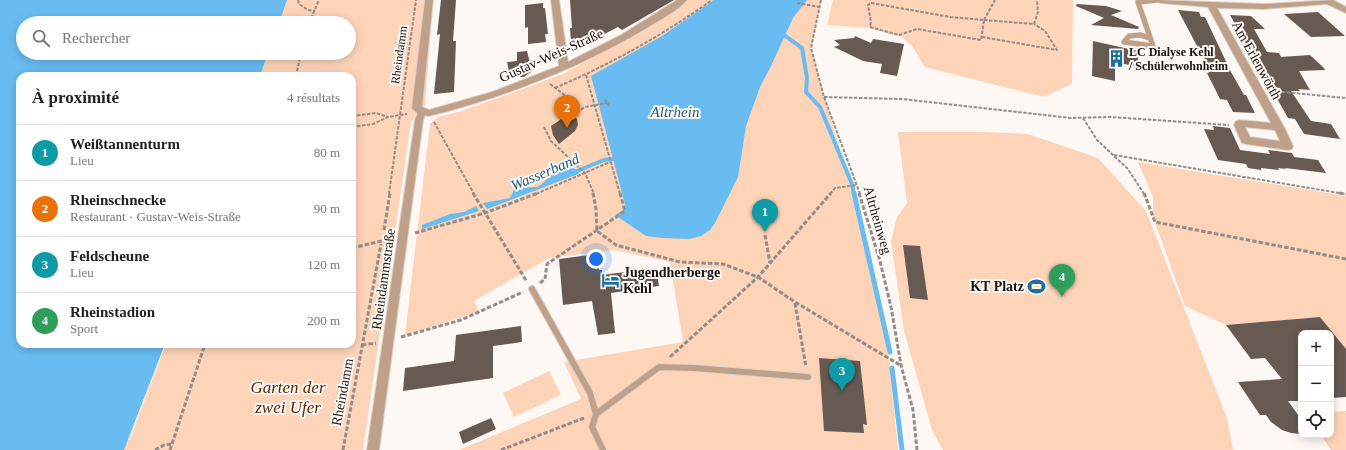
<!DOCTYPE html>
<html lang="fr">
<meta charset="utf-8">
<style>
:root{--surface:#fff;--page:#f6f6f6;--text:#202124;--muted:#757577;--line:#e0e0e0;--accent:#b45309}
body{margin:0;font-family:Georgia,serif;background:var(--page);color:var(--text)}
.controls{position:absolute;right:12px;bottom:12px;display:grid;overflow:hidden;border-radius:8px;box-shadow:0 2px 10px #0003}
.controls button{width:36px;height:36px;display:grid;place-items:center;padding:0;border:0;border-bottom:1px solid var(--line);background:var(--surface);color:var(--text);font:20px sans-serif}
.you{position:absolute;left:596px;top:259px;width:14px;height:14px;margin:-10px;border:3px solid #fff;border-radius:50%;background:#1a73e8;box-shadow:0 0 0 6px #1a73e833}
.badge{display:grid;place-items:center;width:26px;height:26px;border-radius:50%;background:var(--accent);color:#fff;font-size:13px;font-weight:700}
.pin{position:absolute;translate:-50% -33px;filter:drop-shadow(0 1px 2px #0008)}
.pin::after{content:'';position:absolute;top:21px;width:14px;height:12px;background:inherit;clip-path:polygon(0 0,100% 0,50% 100%)}
.list{margin:0;padding:0;list-style:none}
h2{display:flex;justify-content:space-between;align-items:center;height:52px;margin:0;padding:0 16px;font-size:17px}
h2 small{font-size:13px;font-weight:400;color:var(--muted)}
.list li{display:grid;grid-template-columns:26px 1fr auto;gap:12px;align-items:center;box-sizing:border-box;height:56px;padding:0 16px;border-top:1px solid var(--line)}
.list b{display:block;font-size:15px;white-space:nowrap}
.list p{margin:0;font-size:13px;white-space:nowrap;color:var(--muted)}
.list em{font-size:13px;font-style:normal;color:var(--muted)}
.icon{flex:none;width:22px;height:22px;fill:none;stroke:currentColor;stroke-width:2;stroke-linecap:round;stroke-linejoin:round}
.map{position:relative;flex:none;width:1346px;height:450px;overflow:hidden}
.search{position:absolute;background:var(--surface);box-shadow:0 2px 10px #0003;left:16px;top:16px;width:340px;height:44px;display:flex;align-items:center;gap:10px;box-sizing:border-box;padding:0 14px;border-radius:22px;color:var(--muted);font-size:15px}
.panel{position:absolute;background:var(--surface);box-shadow:0 2px 10px #0003;left:16px;top:72px;width:340px;height:276px;border-radius:12px}
.map>svg:first-child{display:block}
.green{fill:#fdd4b8}
.water{fill:#68bcf2}
.lines{fill:none;stroke-linecap:round;stroke-linejoin:round}
.stream-far1{stroke:#68bcf2;stroke-width:4}
.stream{stroke:#68bcf2;stroke-width:5}
.building{fill:#665a52}
.service-far1-casing{stroke:#d9d3d0;stroke-width:6}
.service-casing{stroke:#d9d3d0;stroke-width:8}
.pedestrian-casing{stroke:#d9d3d0;stroke-width:2}
.minor-casing{stroke:#d9d3d0;stroke-width:2}
.path-far1{stroke:#938e8b;stroke-width:2;stroke-dasharray:3.5 1.5;stroke-linecap:butt}
.path{stroke:#938e8b;stroke-width:3;stroke-dasharray:4.5 2;stroke-linecap:butt}
.service-far1{stroke:#c1a089;stroke-width:5}
.service{stroke:#c1a089;stroke-width:6}
.pedestrian{fill:#c1a089;fill-rule:evenodd}
.minor{fill:#c1a089;fill-rule:evenodd}
.labels{text-anchor:middle;stroke-width:4;stroke-linejoin:round;paint-order:stroke}
.far-poi-label{font-size:12px;font-weight:bold;fill:#171310;stroke:#fef8f5;text-anchor:start}
.far-street-label{font-size:12px;fill:#171310;stroke:#fef8f5}
.street-label{font-size:14px;fill:#171310;stroke:#fef8f5}
.poi-label{font-size:14px;font-weight:bold;fill:#171310;stroke:#fef8f5;text-anchor:start}
.water-label{font-size:15px;font-style:italic;fill:#1f5d81;stroke:#fef8f5}
.near-park-label{font-size:17px;font-style:italic;fill:#592a00;stroke:#fef8f5}
</style>
<div class="map">
<svg width="1346" height="450" viewBox="0 0 1346 450">
<rect width="100%" height="100%" fill="#fef8f5"/>
<g class="green">
<path d="M287,0H433L425,105L411,123L363,450H122L131,436L166,344H352V76H260L268,53H349V23H279Z"/>
<path d="M688,0H821L811,48L824,97L850,182L888,349L898,450H459L581,399L564,362L683,342L670,262L614,250L549,258L474,301L479,311L460,318L405,335L430,124L438,117L458,112L512,93L565,73L640,30Z"/>
<path d="M833,0H1073L1072,84L1044,97L925,67L912,46L902,37L868,28L827,25Z"/>
<path d="M898,132H984L1028,134L1098,158L1146,211L1227,418L1233,450H943L932,430L904,331L891,241L897,217L907,203Z"/>
<path d="M1138,162L1346,196V349L1320,317L1226,325L1185,306L1153,217V197Z"/>
<path d="M549,371L561,395L514,417L503,393Z"/>
<path d="M1346,411V450H1331L1321,435H1331V412Z"/>
</g>
<g class="water">
<path d="M0,0H287L279,23H23V53H268L260,76H20V344H165L124,450H0Z"/>
<path d="M714,0H807L793,18L771,66L760,87L746,126L738,177L715,223L710,230L701,236L689,239L662,238L646,236L615,215L626,208L591,76L662,36Z"/>
<path d="M567,164L579,172L578,174L487,209L483,203L510,198L515,188L537,187L542,184L559,167Z"/>
<path d="M476,206L479,211L422,229V225L450,214L464,212Z"/>
</g>
<g class="lines">
<g class="stream-far1">
<path d="M784,35L802,48L807,78L806,92L820,107L852,184L854,194"/>
<path d="M572,173L604,160L613,159"/>
</g>
<g class="stream">
<path d="M854,193L890,352"/>
<path d="M892,368L902,450"/>
</g>
</g>
<g class="building">
<path d="M441,0H456L453,41H456L454,92L434,94L440,34L437,35Z"/>
<path d="M570,0H674L622,30L618,27L593,40L571,42L570,28H572Z"/>
<path d="M543,3V8H545L548,34H545L546,42L528,44V27L525,28V5Z"/>
<path d="M1077,4L1106,6L1122,11L1111,15L1139,27L1138,29L1091,25L1104,18L1076,6Z"/>
<path d="M1178,10L1199,12L1201,17H1205L1231,72L1244,95H1246L1255,113L1233,112L1227,100L1220,99L1207,73L1210,72L1199,46H1197Z"/>
<path d="M1318,12L1345,36L1311,37L1284,14Z"/>
<path d="M1230,15L1251,16L1265,29H1254L1267,52L1279,53L1281,57L1310,55L1324,68L1325,70L1299,71L1310,90L1298,89L1300,91H1291L1311,121L1331,124L1340,139L1304,134L1295,119L1288,118Z"/>
<path d="M855,36L871,43L873,39L904,44L897,76L880,73L882,64L863,61L834,47L840,45L834,40L854,38Z"/>
<path d="M1093,41L1138,51V67L1115,62V81L1092,76Z"/>
<path d="M527,51L532,71L524,77H510L507,62L517,61V52Z"/>
<path d="M562,113L574,116L577,119L578,125L575,131L559,144L553,135L551,126L560,120Z"/>
<path d="M1213,126L1230,128L1240,150L1270,154L1268,150L1292,153L1294,157L1318,160L1326,173L1285,168L1286,169L1278,168L1279,170L1261,168V170L1248,168L1246,164L1218,160L1204,129L1214,130Z"/>
<path d="M903,245L920,246L928,300L910,298Z"/>
<path d="M597,254L599,270H602V275L656,268L659,286L611,293L615,333L598,335L592,301L563,305L559,259Z"/>
<path d="M1320,317L1346,349V397L1331,398V333H1301V401H1288L1301,419V434L1291,433L1282,430L1271,422L1266,415H1260L1238,382L1282,379L1265,358L1251,359L1226,325Z"/>
<path d="M521,326L522,342L493,346V378L403,391L405,368L454,361L456,335Z"/>
<path d="M819,358L860,361L867,425L863,424L864,433L824,431Z"/>
<path d="M491,418L496,429L463,444L459,432Z"/>
</g>
<g class="lines">
<defs>
<path id="service-far1" d="M1150,38L1140,35L1129,36L1124,42L1153,46L1138,2L1158,0"/>
<g id="service">
<path d="M532,289L590,393L596,414L592,427L603,450"/>
<path d="M596,414L659,367L694,368L808,377"/>
</g>
<path id="pedestrian" d="M419,110H425L426,112L423,120L379,450H367L415,120Z"/>
<g id="minor">
<path d="M425,0H433L422,107L429,110L492,92L559,66L551,0H559L568,62L621,35L677,0H687C678,11 657,21 645,29C577,69 505,97 429,116L418,114L412,108Z"/>
<path d="M1156,0L1264,4L1333,0L1346,7V13L1327,4L1264,9L1217,8L1284,127L1293,146L1292,149L1288,150L1246,144L1242,143L1234,125L1236,121L1240,120L1271,123L1208,7L1160,3ZM1245,127L1275,130L1280,141L1250,137Z"/>
</g>
</defs>
<use href="#service-far1" class="service-far1-casing"/>
<use href="#service" class="service-casing"/>
<use href="#pedestrian" class="pedestrian-casing"/>
<use href="#minor" class="minor-casing"/>
<g class="path-far1">
<path d="M298,0L299,4L308,10L315,11"/>
<path d="M821,0L811,48L824,97L860,194"/>
<path d="M797,3L820,7"/>
<path d="M871,3L950,17L984,20L981,40L917,29L899,35L870,27L871,22L868,5Z"/>
<path d="M984,20L1034,24L1038,12L1037,0"/>
<path d="M984,20L995,0"/>
<path d="M276,23L311,20"/>
<path d="M309,23L319,0"/>
<path d="M982,37L1057,50L1045,31L1034,24"/>
<path d="M586,75L620,194"/>
<path d="M296,76L301,53"/>
<path d="M550,84L566,96L571,114H574L585,107L607,103"/>
<path d="M555,88C611,64 663,35 712,0"/>
<path d="M1272,91L1346,98"/>
<path d="M824,97L902,99L1071,118L1110,117L1229,125"/>
<path d="M605,99L609,106"/>
<path d="M352,116L376,113L388,117"/>
<path d="M1083,118L1097,140L1128,169L1144,194"/>
<path d="M434,122L474,194"/>
<path d="M352,127L373,124L388,117L407,114"/>
<path d="M544,127L551,141L585,173L594,194"/>
<path d="M1114,155L1345,194"/>
<path d="M389,194L416,0"/>
<path d="M536,194L610,162"/>
<path d="M830,194L835,188L857,185"/>
</g>
<g class="path">
<path d="M473,193L527,282"/>
<path d="M593,193L596,209L597,231L616,245L680,262L723,264L758,277L795,302L900,365"/>
<path d="M859,193L880,261L891,307L901,365L913,410L917,450"/>
<path d="M1144,193L1155,222L1346,259"/>
<path d="M1339,193L1346,194"/>
<path d="M384,230L390,193"/>
<path d="M415,233L485,213L538,193"/>
<path d="M765,235L770,263"/>
<path d="M352,248L390,239"/>
<path d="M540,283L545,279L547,264L625,211L620,193"/>
<path d="M795,303L806,367"/>
<path d="M401,337L461,320L523,292"/>
<path d="M362,345L376,343"/>
<path d="M670,357L758,277L831,193"/>
<path d="M155,450L164,445L172,444"/>
<path d="M170,450L205,344"/>
<path d="M343,450L381,244"/>
<path d="M501,450L584,418"/>
</g>
<use href="#service-far1" class="service-far1"/>
<use href="#service" class="service"/>
<use href="#pedestrian" class="pedestrian"/>
<use href="#minor" class="minor"/>
</g>
<defs>
<symbol id="building-bare" viewBox="-9 -9 18 18"><path d="M-4-6H4V6H1V3H-1V6H-4ZM-2.5-4.3h1.7v1.8h-1.7ZM.8-4.3h1.7v1.8H.8ZM-2.5-1h1.7V.8h-1.7ZM.8-1h1.7V.8H.8Z" fill="#1a71a1" stroke="#fef8f5" stroke-width="2.5" paint-order="stroke"/></symbol>
<symbol id="hotel-bare" viewBox="-9 -9 18 18"><path d="M-6-4.5h1.5V1H6V5H4.5V3h-9V5H-6ZM-4 0a1.8 1.8 0 1 1 3.6 0ZM.5 0V-2.5h3Q6-2.5 6 0Z" fill="#1a71a1" stroke="#fef8f5" stroke-width="2.5" paint-order="stroke"/></symbol>
<symbol id="stadium-bare" viewBox="-9 -9 18 18"><path d="M0-5a6.5 5 0 1 0 0 10a6.5 5 0 1 0 0-10ZM-3.5-1.8h7v3.6h-7Z" fill="#1a71a1" stroke="#fef8f5" stroke-width="2.5" paint-order="stroke"/></symbol>
</defs>
<g fill-rule="evenodd">
<use href="#building-bare" x="1104" y="46" width="25" height="25"/>
<use href="#hotel-bare" x="598" y="268" width="25" height="25"/>
<use href="#stadium-bare" x="1024" y="274" width="25" height="25"/>
</g>
<g class="labels">
<g class="far-poi-label">
<text x="1129" y="56">LC Dialyse Kehl<tspan x="1129" dy="14">/ Schülerwohnheim</tspan></text>
</g>
<g class="far-street-label">
<text transform="translate(399 55) rotate(-82)" y="4">Rheindamm</text>
</g>
<g class="street-label">
<text transform="translate(551 55) rotate(-24)" y="5">Gustav-Weis-Straße</text>
<text transform="translate(1257 60) rotate(61)" y="5">Am Erlenwörth</text>
<text transform="translate(878 220) rotate(74)" y="5">Altrheinweg</text>
<text transform="translate(383 279) rotate(-82)" y="5">Rheindammstraße</text>
<text transform="translate(342 392) rotate(-79)" y="5">Rheindamm</text>
</g>
<g class="poi-label">
<text x="623" y="277">Jugendherberge<tspan x="623" dy="16">Kehl</tspan></text>
<text x="1024" y="291" text-anchor="end">KT Platz</text>
</g>
<g class="water-label">
<text x="675" y="117">Altrhein</text>
<text transform="translate(545 172) rotate(-23)" y="5">Wasserband</text>
</g>
<g class="near-park-label">
<text x="288" y="393">Garten der<tspan x="288" dy="20">zwei Ufer</tspan></text>
</g>
</g>
</svg>
<div class="controls">
<button>+</button>
<button>−</button>
<button><svg class="icon" aria-label="locate" viewBox="0 0 24 24"><circle cx="12" cy="12" r="6"/><path d="M12 2v4M12 18v4M2 12h4M18 12h4"/></svg></button>
</div>
<div class="you"></div>
<div class="pin badge" style="left:765px;top:232px;background:#0f9aa8">1</div>
<div class="pin badge" style="left:567px;top:128px;background:#e8710a">2</div>
<div class="pin badge" style="left:842px;top:391px;background:#0f9aa8">3</div>
<div class="pin badge" style="left:1062px;top:297px;background:#2e9e5b">4</div>
<div class="search"><svg class="icon" aria-label="search" viewBox="0 0 24 24"><circle cx="10" cy="10" r="6"/><path d="M15 15l6 6"/></svg>Rechercher</div>
<section class="panel">
<h2>À proximité<small>4 résultats</small></h2>
<ul class="list">
<li><span class="badge" style="background:#0f9aa8">1</span><div><b>Weißtannenturm</b><p>Lieu</p></div><em>80 m</em></li>
<li><span class="badge" style="background:#e8710a">2</span><div><b>Rheinschnecke</b><p>Restaurant · Gustav-Weis-Straße</p></div><em>90 m</em></li>
<li><span class="badge" style="background:#0f9aa8">3</span><div><b>Feldscheune</b><p>Lieu</p></div><em>120 m</em></li>
<li><span class="badge" style="background:#2e9e5b">4</span><div><b>Rheinstadion</b><p>Sport</p></div><em>200 m</em></li>
</ul>
</section>
</div>
